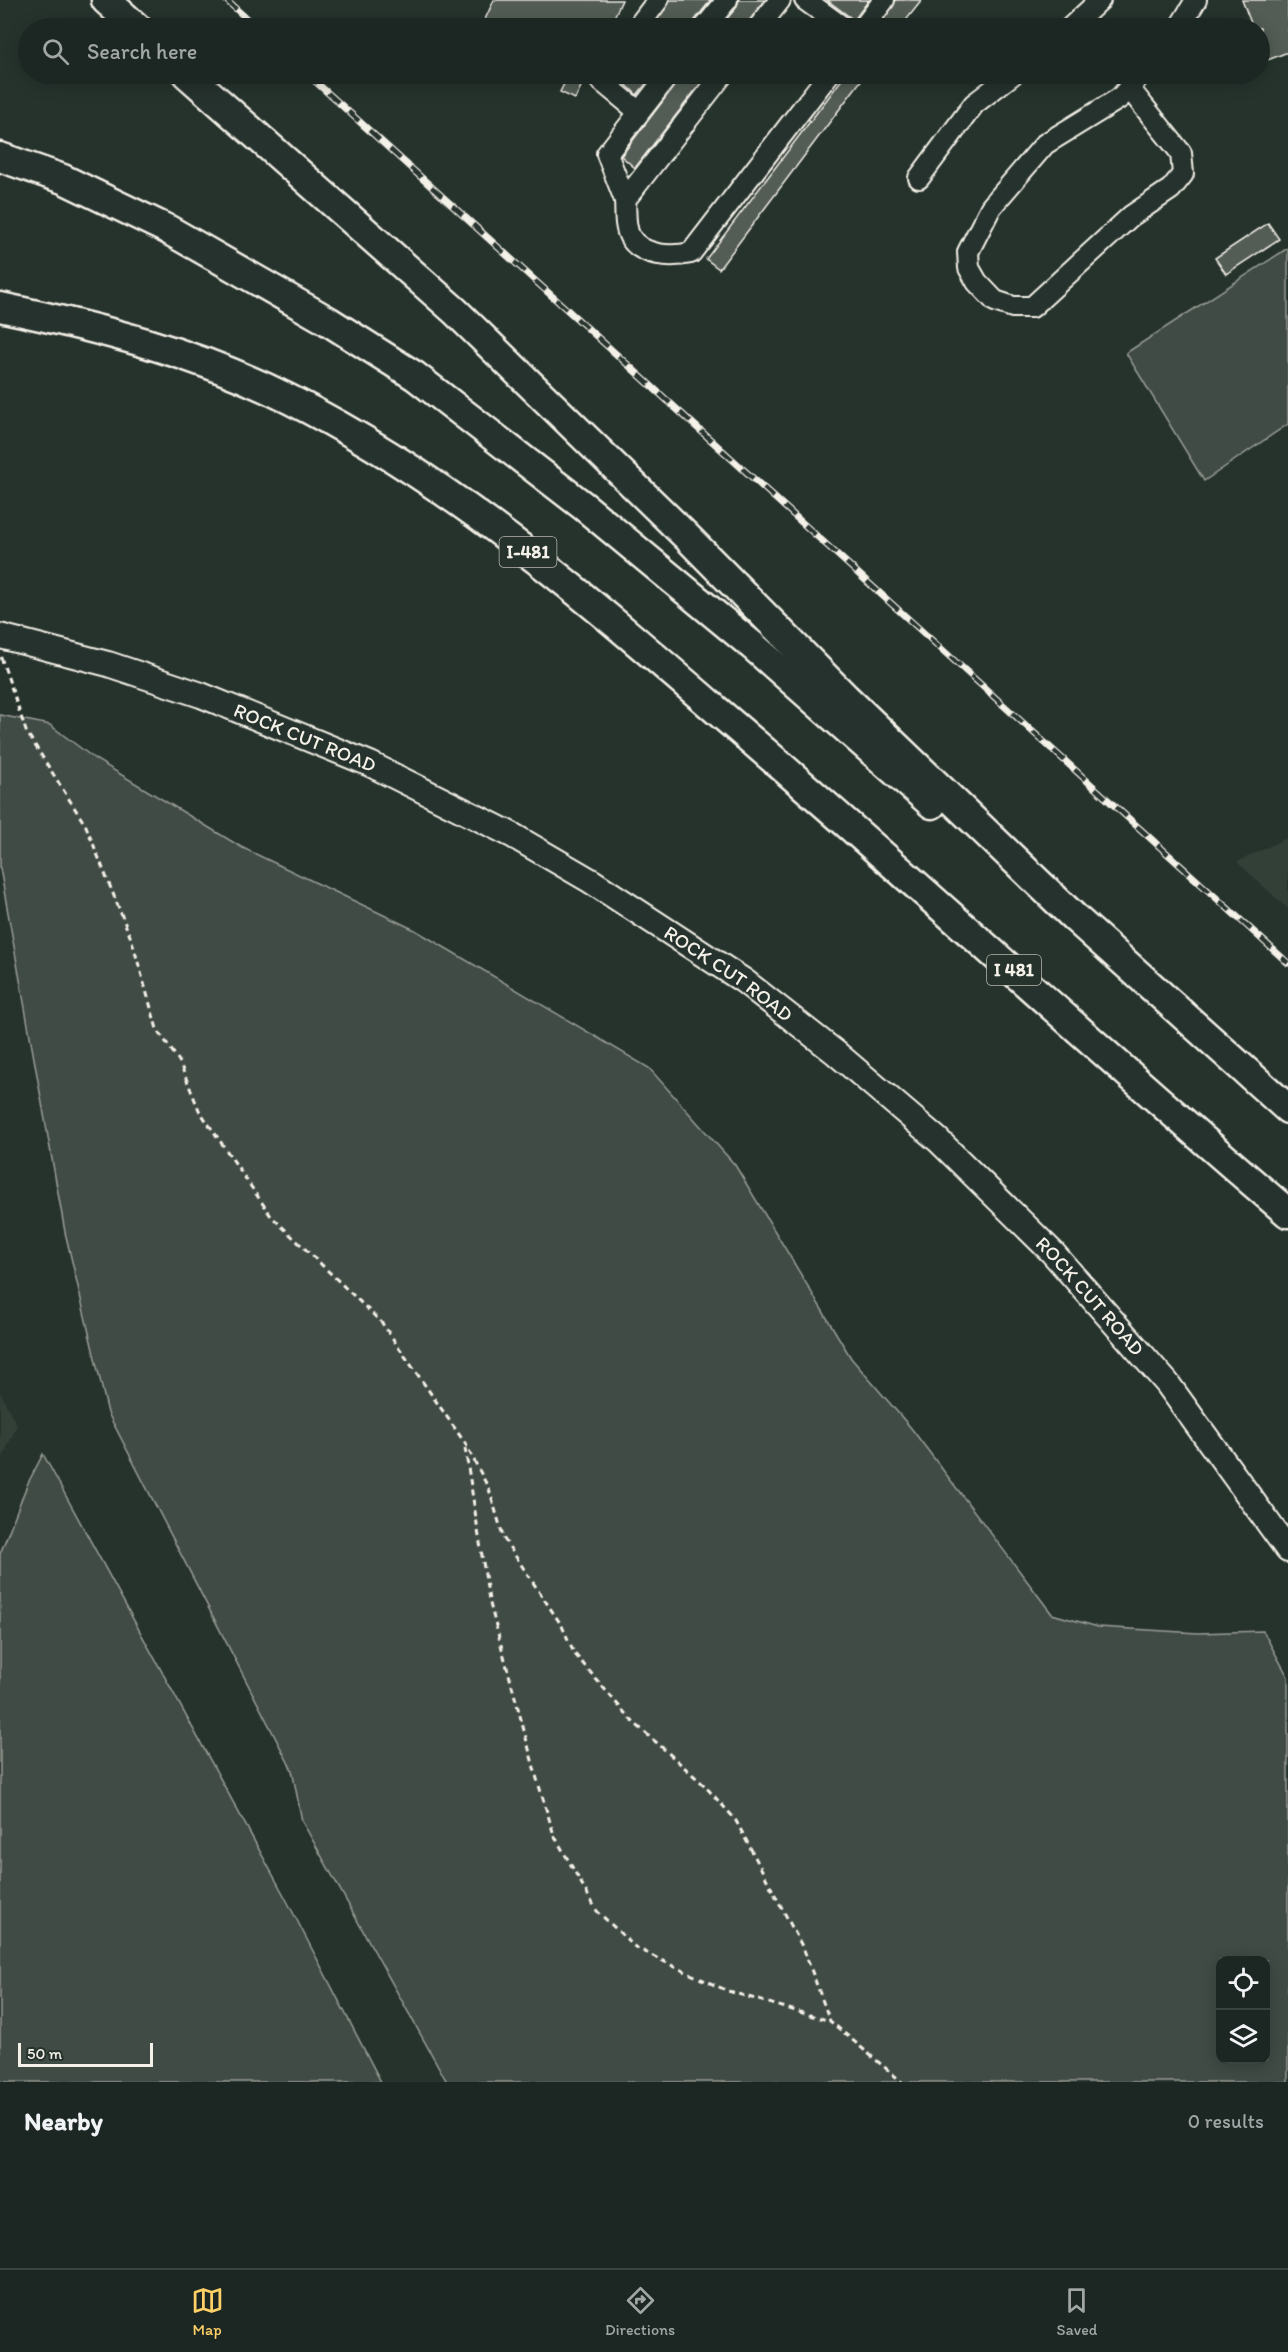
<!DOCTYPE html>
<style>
:root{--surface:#1c2622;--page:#252e2a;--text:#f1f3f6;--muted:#a0a5a5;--line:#3a4340;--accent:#ffd166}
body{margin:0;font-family:Itim,sans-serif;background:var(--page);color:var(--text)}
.controls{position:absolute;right:18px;bottom:18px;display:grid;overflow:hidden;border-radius:12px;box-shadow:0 3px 15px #0003}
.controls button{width:54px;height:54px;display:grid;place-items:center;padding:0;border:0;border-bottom:2px solid var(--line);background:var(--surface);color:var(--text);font:30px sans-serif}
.scale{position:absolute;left:18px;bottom:15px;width:135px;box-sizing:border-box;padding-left:6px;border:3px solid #f4f1e8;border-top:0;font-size:16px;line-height:21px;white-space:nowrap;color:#f4f1e8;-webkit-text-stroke:4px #26332d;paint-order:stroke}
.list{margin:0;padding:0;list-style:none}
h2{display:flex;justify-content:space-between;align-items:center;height:78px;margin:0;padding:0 24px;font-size:26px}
h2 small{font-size:20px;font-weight:400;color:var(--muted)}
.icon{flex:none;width:33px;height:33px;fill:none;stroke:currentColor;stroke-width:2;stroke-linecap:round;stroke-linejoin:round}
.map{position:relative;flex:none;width:1288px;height:2082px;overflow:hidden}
.search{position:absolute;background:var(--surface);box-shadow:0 3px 15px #0003;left:18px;right:18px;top:18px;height:66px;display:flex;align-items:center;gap:15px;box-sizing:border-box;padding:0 21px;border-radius:33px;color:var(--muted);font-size:22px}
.sheet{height:186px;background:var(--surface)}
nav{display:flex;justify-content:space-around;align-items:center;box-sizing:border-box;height:84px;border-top:2px solid var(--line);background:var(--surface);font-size:16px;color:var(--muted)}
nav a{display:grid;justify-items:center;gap:3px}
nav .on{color:var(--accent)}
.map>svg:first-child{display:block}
.built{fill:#333f39}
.green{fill:#414b45;stroke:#9a9e96;stroke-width:1.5;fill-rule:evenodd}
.building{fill:#525c55;stroke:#f4f1e8;stroke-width:1.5}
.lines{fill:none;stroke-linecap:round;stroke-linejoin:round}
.minor-casing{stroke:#f4f1e8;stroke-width:24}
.major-casing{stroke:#f4f1e8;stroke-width:28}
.highway-casing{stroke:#f4f1e8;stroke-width:33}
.path{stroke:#f4f1e8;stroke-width:3;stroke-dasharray:6 4.5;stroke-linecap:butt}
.minor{stroke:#26332d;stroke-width:20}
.major{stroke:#26332d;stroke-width:24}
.highway{stroke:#26332d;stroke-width:28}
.rail-casing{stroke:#f4f1e8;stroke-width:7}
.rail{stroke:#26332d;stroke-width:4.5;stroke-dasharray:14;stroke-linecap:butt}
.labels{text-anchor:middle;stroke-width:6;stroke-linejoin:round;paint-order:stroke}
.shield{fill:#26332d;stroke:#b6b8b0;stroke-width:1.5}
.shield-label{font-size:18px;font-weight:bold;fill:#f4f1e8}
.street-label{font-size:20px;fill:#f4f1e8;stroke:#26332d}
</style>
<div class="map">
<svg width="1288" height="2082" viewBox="0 0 1288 2082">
<rect width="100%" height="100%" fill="#26332d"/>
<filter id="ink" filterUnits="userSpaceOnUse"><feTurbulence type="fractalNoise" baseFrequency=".0167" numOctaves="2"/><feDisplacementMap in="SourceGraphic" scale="12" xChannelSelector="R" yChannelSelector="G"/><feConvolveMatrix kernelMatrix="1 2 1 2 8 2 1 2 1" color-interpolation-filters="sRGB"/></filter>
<g filter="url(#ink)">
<g class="built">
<path d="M1288,837V909L1237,862Z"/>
<path d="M0,1392L17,1425L0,1464Z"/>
</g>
<g class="green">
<path d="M1288,248V424L1204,481L1126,353Z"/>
<path d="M0,715L50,725L95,759L241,847L415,930L649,1068L735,1165L851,1358L911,1428L1052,1614L1098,1627L1198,1633L1263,1631L1288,1677V2082H447L302,1821L292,1770L108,1413L65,1232L0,868ZM1266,1960V2060H1220V1960Z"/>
<path d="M43,1454L286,1899L381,2082H0V1554L27,1485Z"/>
</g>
<g class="building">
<path d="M494,0H622L609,28H481Z"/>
<path d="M670,0H711L695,20L692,28H652Z"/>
<path d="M739,0H765L749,21L746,28H719L736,8Z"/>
<path d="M827,0H869L854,20Z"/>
<path d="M896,0H922L900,28H878Z"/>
<path d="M1242,0H1288V52L1260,63V28H1253Z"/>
<path d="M569,74H587L575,99L560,92Z"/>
<path d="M615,74H654L637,95Z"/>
<path d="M681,74H708L635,168L621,156L678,81Z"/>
<path d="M846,74H866L719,269L706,259Z"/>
<path d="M1268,223L1279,239L1226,274L1215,258Z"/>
</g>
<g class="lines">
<defs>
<g id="minor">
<path d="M805,0L844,28"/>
<path d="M637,28L658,0"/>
<path d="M704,28L727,0"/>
<path d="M758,28L780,0"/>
<path d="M863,28L884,0"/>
<path d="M1070,28L1100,0"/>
<path d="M1179,28L1196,0"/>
<path d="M603,74L599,79L639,112"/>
<path d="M723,74L625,200C626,212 624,226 630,237C642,257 672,257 691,253L829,74"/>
<path d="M1129,88L1181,153L1183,174L1171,189L1131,216L1032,307H1013L995,301L977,282L969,268L968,252L991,207L1045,144L1120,98L1141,74"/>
<path d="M919,178L974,104L1013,74"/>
<path d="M625,200L607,154L669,74"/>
</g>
<g id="major">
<path id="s1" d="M0,636L108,664L201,695L370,764L512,835L591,881L744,981L836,1053L938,1140L1052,1252L1167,1383L1288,1550"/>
</g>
<g id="highway">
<path d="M106,0L137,28"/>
<path d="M187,74L455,311L687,537L846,698L1074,917L1288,1109"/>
<path d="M0,157L63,179L167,229L328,321L415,376L586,508L753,646L932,804"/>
<path d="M0,307C100,328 198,353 289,399C451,480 587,598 722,715C913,878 1097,1050 1288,1213"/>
</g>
</defs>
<use href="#minor" class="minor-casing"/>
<use href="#major" class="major-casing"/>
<use href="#highway" class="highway-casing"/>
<g class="path">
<path d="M1,657L26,731L86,826L132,941L157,1029L179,1061L199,1110L271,1216L382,1323L465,1443L489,1489L504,1539L562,1626L574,1653L630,1719L703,1784L735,1819L804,1950L830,2021L902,2082"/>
<path d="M465,1448L489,1600L537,1779L554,1835L597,1911L635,1947L675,1967L728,1991L830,2021"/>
</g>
<use href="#minor" class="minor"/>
<use href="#major" class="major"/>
<use href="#highway" class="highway"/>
<defs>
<g id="rail">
<path d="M226,0L257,28"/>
<path d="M307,74L1288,963"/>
</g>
</defs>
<use href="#rail" class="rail-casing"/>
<use href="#rail" class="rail"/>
</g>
</g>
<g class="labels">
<g class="shield">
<rect x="499.5" y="537" width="57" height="30" rx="4.5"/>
<rect x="987" y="955" width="54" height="30" rx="4.5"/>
</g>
<g class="shield-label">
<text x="528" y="558">I-481</text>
<text x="1014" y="976">I 481</text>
</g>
<g class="street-label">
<text dy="7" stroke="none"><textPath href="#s1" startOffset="322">ROCK CUT ROAD</textPath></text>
<text dy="7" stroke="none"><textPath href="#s1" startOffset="808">ROCK CUT ROAD</textPath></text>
<text dy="7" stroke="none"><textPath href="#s1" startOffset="1294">ROCK CUT ROAD</textPath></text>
</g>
</g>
</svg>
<div class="controls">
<button><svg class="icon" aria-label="locate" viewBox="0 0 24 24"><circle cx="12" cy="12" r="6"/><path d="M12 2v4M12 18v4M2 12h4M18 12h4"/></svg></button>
<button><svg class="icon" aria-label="layers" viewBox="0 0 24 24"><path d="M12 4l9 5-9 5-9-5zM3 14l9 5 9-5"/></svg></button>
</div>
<div class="scale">50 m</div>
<div class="search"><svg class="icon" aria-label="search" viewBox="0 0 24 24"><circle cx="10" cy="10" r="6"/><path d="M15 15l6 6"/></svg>Search here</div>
</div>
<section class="sheet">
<h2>Nearby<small>0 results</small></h2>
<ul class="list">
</ul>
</section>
<nav>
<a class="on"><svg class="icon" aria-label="map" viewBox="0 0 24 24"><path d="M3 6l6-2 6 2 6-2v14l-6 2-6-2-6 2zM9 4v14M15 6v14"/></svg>Map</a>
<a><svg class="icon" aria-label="directions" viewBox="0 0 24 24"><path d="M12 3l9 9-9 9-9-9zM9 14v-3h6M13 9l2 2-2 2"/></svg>Directions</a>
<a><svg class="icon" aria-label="saved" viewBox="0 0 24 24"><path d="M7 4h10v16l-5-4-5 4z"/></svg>Saved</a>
</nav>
